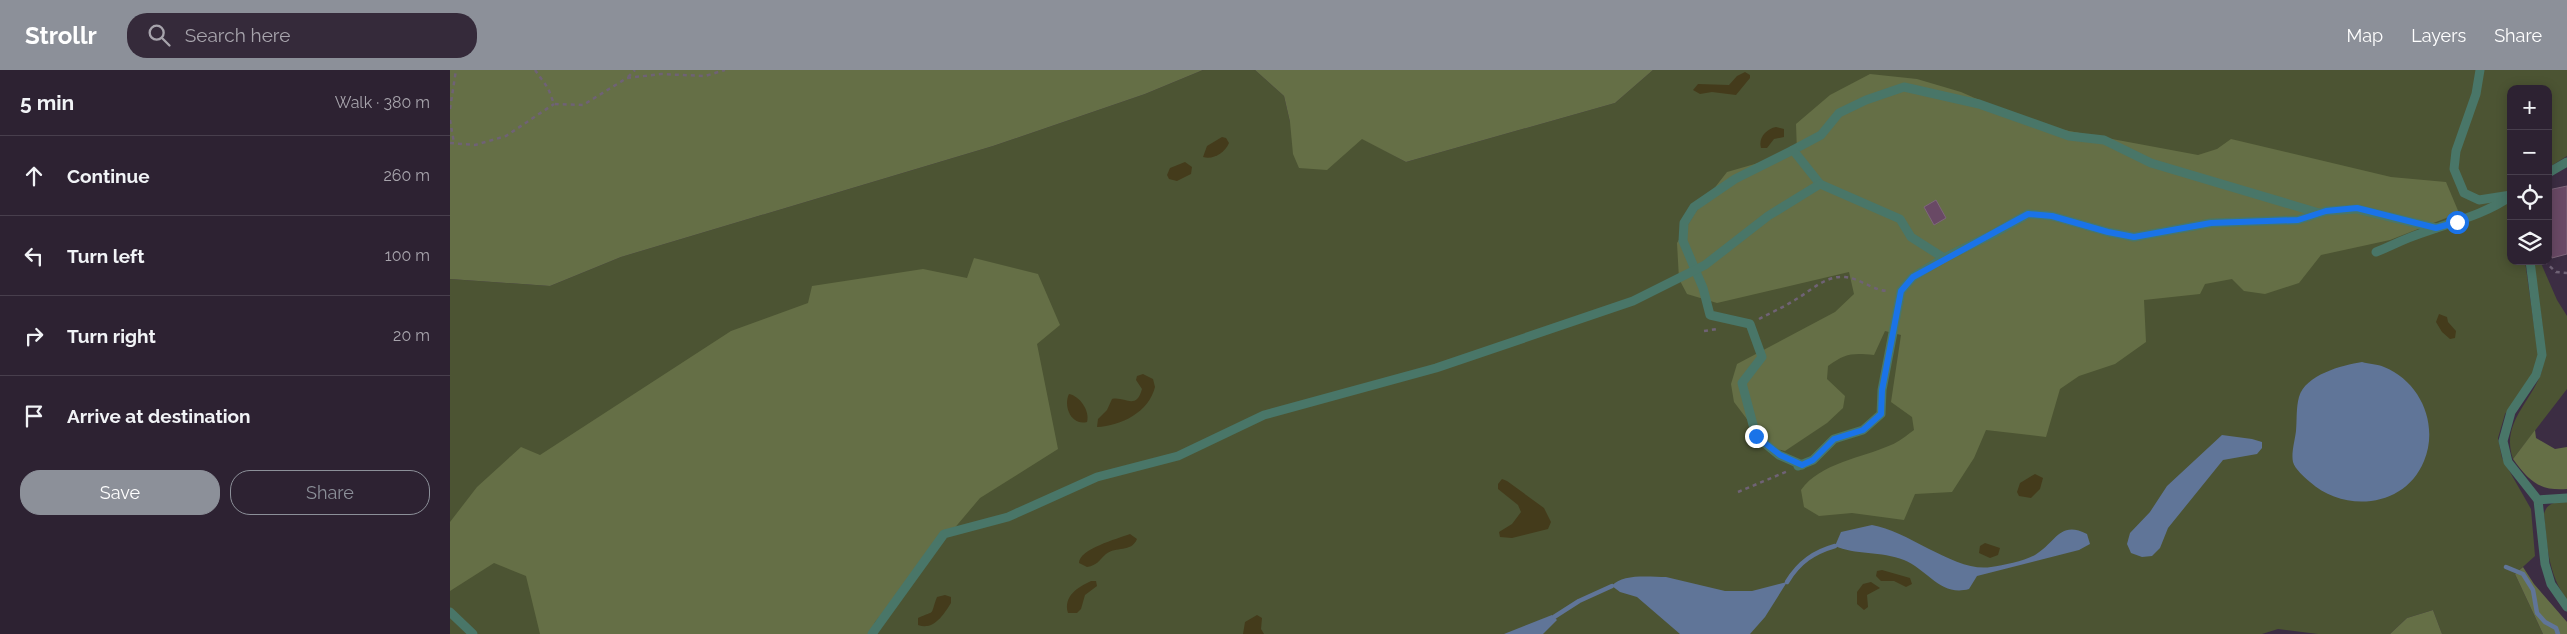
<!DOCTYPE html>
<meta charset="utf-8">
<style>
:root{--surface:#2d2232;--page:#352a3a;--text:#f1f3f6;--muted:#a7a4ac;--line:#483f4d;--accent:#8c9099}
body{margin:0;font-family:Raleway,sans-serif;background:var(--page);color:var(--text)}
.controls{position:absolute;right:15px;top:15px;display:grid;overflow:hidden;border-radius:10px;box-shadow:0 2px 12px #0003}
.controls button{width:45px;height:45px;display:grid;place-items:center;padding:0;border:0;border-bottom:1px solid var(--line);background:var(--surface);color:var(--text);font:25px sans-serif}
.stop{position:absolute;width:15px;height:15px;margin:-11px;border:4px solid #1a73e8;border-radius:50%;background:#fff}
.stop.end{background:#1a73e8;border-color:#fff;box-shadow:0 1px 5px #0008}
.list{margin:0;padding:0;list-style:none}
h2{display:flex;justify-content:space-between;align-items:center;height:65px;margin:0;padding:0 20px;font-size:21px}
h2 small{font-size:16px;font-weight:400;color:var(--muted)}
.list li{display:grid;grid-template-columns:32px 1fr auto;gap:15px;align-items:center;box-sizing:border-box;height:80px;padding:0 20px;border-top:1px solid var(--line)}
.list b{display:block;font-size:19px;white-space:nowrap}
.list em{font-size:16px;font-style:normal;color:var(--muted)}
.actions{display:flex;gap:10px;padding:15px 20px}
.actions a{flex:1;padding:11px 0;border:1px solid var(--accent);border-radius:20px;text-align:center;font-size:18px;color:var(--accent)}
.actions .main{background:var(--accent);color:#fff}
.icon{flex:none;width:28px;height:28px;fill:none;stroke:currentColor;stroke-width:2;stroke-linecap:round;stroke-linejoin:round}
.map{position:relative;flex:none;width:2117px;height:564px;overflow:hidden}
header{display:flex;align-items:center;gap:30px;box-sizing:border-box;height:70px;padding:0 25px;background:var(--accent);color:#fff}
header strong{font-size:24px}
nav{display:flex;gap:28px;margin-inline-start:auto;font-size:18px}
.search{width:350px;height:45px;background:var(--page);display:flex;align-items:center;gap:12px;box-sizing:border-box;padding:0 18px;border-radius:20px;color:var(--muted);font-size:19px}
main{display:flex}
aside{flex:1;background:var(--surface)}
.map>svg:first-child{display:block}
.green{fill:#4c5433}
.forest{fill:#656f46}
.sand{fill:#443b1b}
.water{fill:#607598}
.lines{fill:none;stroke-linecap:round;stroke-linejoin:round}
.stream{stroke:#607598;stroke-width:4.5}
.building{fill:#694965;stroke:#7e667a}
.path{stroke:#6f6275;stroke-width:2.5;stroke-dasharray:4 4;stroke-linecap:butt}
.lane{stroke:#497668;stroke-width:9}
.route{stroke:#1a73e8;stroke-width:6}
</style>
<header>
<strong>Strollr</strong>
<div class="search"><svg class="icon" aria-label="search" viewBox="0 0 24 24"><circle cx="10" cy="10" r="6"/><path d="M15 15l6 6"/></svg>Search here</div>
<nav><a>Map</a><a>Layers</a><a>Share</a></nav>
</header>
<main>
<aside>
<h2>5 min<small>Walk · 380 m</small></h2>
<ul class="list">
<li><svg class="icon" aria-label="ahead" viewBox="0 0 24 24"><path d="M12 20V5M6 11l6-6 6 6"/></svg><div><b>Continue</b></div><em>260 m</em></li>
<li><svg class="icon" aria-label="left" viewBox="0 0 24 24"><path d="M17 20v-9H6M10 6l-5 5 5 5"/></svg><div><b>Turn left</b></div><em>100 m</em></li>
<li><svg class="icon" aria-label="right" viewBox="0 0 24 24"><path d="M7 20v-9h11M14 6l5 5-5 5"/></svg><div><b>Turn right</b></div><em>20 m</em></li>
<li><svg class="icon" aria-label="arrive" viewBox="0 0 24 24"><path d="M6 21V4h12l-3 4 3 4H6"/></svg><div><b>Arrive at destination</b></div></li>
</ul>
<div class="actions"><a class="main">Save</a><a>Share</a></div>
</aside>
<div class="map">
<svg width="2117" height="564" viewBox="0 0 2117 564">
<rect width="100%" height="100%" fill="#3c2d43"/>
<g class="green">
<path d="M753,0H805L834,26L840,52L912,68L956,92L1165,33L1203,0H2117V86L2098,98V19H2061V191H2075L2089,291L2083,307L2055,344L2048,368L2052,388L2081,439L2085,486L2065,504L2093,564H1992L1983,540L1957,548L1940,564H1868L1828,559L1812,564H0V209L100,216L171,187L543,76L695,24Z"/>
<path d="M2082,191H2090L2107,230L2117,246V319L2063,389C2051,355 2078,335 2090,306C2101,281 2086,219 2082,191Z"/>
<path d="M2117,432V530C2098,504 2097,475 2094,444C2097,432 2106,432 2117,432Z"/>
</g>
<g class="forest">
<path d="M0,0H753L695,24L543,76L171,187L100,216L0,209Z"/>
<path d="M805,0H1203L1165,33L956,92L912,69L877,100L849,98L843,84L840,52L834,26Z"/>
<path d="M1420,4L1467,9L1511,22L1587,55L1748,85L1767,79L1781,69L1941,107L1996,112L2009,143L1940,170L1871,185L1849,213L1815,224L1794,221L1782,209L1755,214L1750,224L1694,230L1696,272L1665,294L1629,306L1610,319L1596,367L1536,360L1524,388L1502,422L1465,424L1454,450L1402,443L1369,446L1354,437L1351,420C1370,393 1412,388 1441,375C1449,372 1457,365 1464,360L1462,347L1441,332L1451,265L1435,261L1424,285C1402,283 1396,283 1378,296L1377,309L1395,326L1393,338L1377,353L1335,381L1318,377L1284,332L1281,314L1287,294L1385,242L1404,224L1399,202L1267,233L1237,224L1229,209L1227,173L1245,143L1277,102L1347,82L1346,54L1380,25Z"/>
<path d="M524,188L588,204L610,255L587,274L608,379L530,428L425,552L420,564H90L76,506L44,493L0,521V452L27,417L71,377L90,385L281,261L358,233L362,216L473,199L517,208Z"/>
<path d="M2085,360L2086,368L2105,379L2117,377V419C2089,421 2079,411 2063,389Z"/>
<path d="M2073,497L2084,514L2117,552V564H2093L2065,504Z"/>
<path d="M1983,540L1992,564H1940L1957,548Z"/>
</g>
<g class="sand">
<path d="M1295,2L1300,5V8L1286,25L1262,22L1250,24L1243,20L1248,14L1279,15L1287,6Z"/>
<path d="M1326,57L1334,59V67L1324,69L1317,78H1311C1308,68 1316,59 1326,57Z"/>
<path d="M772,67L776,68L779,73C775,83 763,90 753,87L757,76Z"/>
<path d="M735,92L742,97L741,104L727,111L719,109L717,105L720,98Z"/>
<path d="M1989,244L1997,247L1998,252L2006,261L2005,268L2000,269L1992,262L1986,252Z"/>
<path d="M693,304L703,309L705,317C699,342 671,356 647,357L648,349L657,340L662,329C675,326 686,341 692,319L686,310L687,306Z"/>
<path d="M619,324C630,326 640,341 637,352C621,356 613,336 619,324Z"/>
<path d="M1585,404L1593,408L1590,419L1581,428L1569,426L1567,422L1570,413Z"/>
<path d="M1052,409L1057,411L1094,438L1101,452L1098,459L1062,468L1050,467L1049,462L1062,454L1071,442L1068,435L1048,419V414Z"/>
<path d="M680,464L687,469C681,483 666,476 656,484C648,491 648,495 637,497L629,493C629,479 667,469 680,464Z"/>
<path d="M1535,473L1550,478L1548,485L1540,488L1529,483L1530,476Z"/>
<path d="M1432,500L1460,508L1462,514L1456,517L1444,511H1431L1426,506L1427,501Z"/>
<path d="M641,511H646L647,516L635,525L631,539L627,543H618C613,526 628,517 641,511Z"/>
<path d="M1421,512L1430,518L1417,525L1418,537L1414,540L1407,534V522L1413,514Z"/>
<path d="M495,525L501,527V533C494,544 484,561 468,555V548C487,539 479,548 487,527Z"/>
<path d="M807,545L812,548L811,559L814,564H793L795,552Z"/>
</g>
<g class="water">
<path d="M1912,292C1919,294 1928,294 1934,297C1971,312 1989,355 1974,391C1955,438 1894,443 1860,412C1854,407 1845,399 1843,392C1841,383 1845,370 1846,361C1847,351 1846,337 1849,327C1855,305 1892,295 1912,292Z"/>
<path d="M1772,365L1802,369L1812,372V378L1807,384L1773,390L1718,458L1710,478L1702,486L1692,487L1681,483L1677,474L1680,463L1700,442L1717,416Z"/>
<path d="M1422,455C1459,461 1506,503 1541,497C1554,495 1574,491 1585,485C1606,473 1609,450 1637,464L1640,474L1629,480L1527,506L1519,519C1491,527 1478,500 1454,490C1432,481 1404,485 1385,476L1391,462Z"/>
<path d="M1216,507L1275,521H1302L1337,512L1315,547L1300,564H1230L1187,527L1170,522L1162,516C1172,503 1201,507 1216,507Z"/>
<path d="M1102,545L1107,550L1093,564H1054Z"/>
</g>
<g class="lines">
<g class="stream">
<path d="M2056,497L2073,504L2083,520L2087,543L2095,552L2106,558L2108,564"/>
<path d="M1337,512C1349,492 1364,482 1385,476"/>
<path d="M1104,547L1129,531L1162,516"/>
</g>
</g>
<g class="building">
<path d="M2117,116V184L2102,188L2098,171V120Z"/>
<path d="M1486,130L1496,148L1484,155L1474,137Z"/>
</g>
<g class="lines">
<g class="path">
<path d="M85,0L98,18L104,34L133,35L177,8L211,4L255,6L275,0"/>
<path d="M178,7L185,0"/>
<path d="M0,39L6,0"/>
<path d="M0,50L4,73"/>
<path d="M0,73L25,75L56,66L104,34"/>
<path d="M2094,191L2106,202L2117,203"/>
<path d="M1309,249C1320,243 1332,238 1343,231C1360,222 1375,205 1395,207C1412,209 1423,221 1439,221"/>
<path d="M1254,261L1267,259"/>
<path d="M1288,422L1338,401"/>
</g>
<g class="lane">
<path d="M2030,0L2026,24L2006,81L2004,99L2014,123L2029,130L2061,125"/>
<path d="M1343,80L1371,65L1389,43L1416,30L1454,17L1529,34L1619,66L1654,70L1701,93L1869,143"/>
<path d="M2098,103L2117,92"/>
<path d="M1926,182C1941,176 1956,168 1972,163C2002,152 2034,145 2061,126"/>
<path d="M2080,191L2092,285L2086,305L2061,342L2053,371L2058,392L2088,430L2095,494L2101,514L2117,537"/>
<path d="M1352,395L1329,385L1306,366L1292,313L1312,287L1300,254L1260,245L1253,218L1233,171L1234,153L1244,137L1285,109L1343,80L1370,114"/>
<path d="M1348,396L1363,390L1384,369L1413,360L1431,344L1432,320L1451,221L1463,207L1494,188"/>
<path d="M2088,430L2117,428"/>
<path d="M0,542L23,564"/>
<path d="M422,564L494,464L558,447L647,407L728,386L814,345L986,298L1183,231L1255,195L1318,146L1370,114L1450,149L1461,167L1494,188L1543,164L1578,144L1602,146L1658,162L1684,167L1761,153L1848,150L1876,141L1907,139L1986,158"/>
</g>
</g>
<g class="lines">
<path class="route" d="M1306,366L1330,385L1352,395L1363,390L1384,369L1413,360L1431,344L1432,320L1451,221L1463,207L1578,144L1602,146L1658,162L1684,167L1761,153L1848,150L1876,141L1907,138L1986,158L2007,152"/>
</g>
</svg>
<div class="controls">
<button>+</button>
<button>−</button>
<button><svg class="icon" aria-label="locate" viewBox="0 0 24 24"><circle cx="12" cy="12" r="6"/><path d="M12 2v4M12 18v4M2 12h4M18 12h4"/></svg></button>
<button><svg class="icon" aria-label="layers" viewBox="0 0 24 24"><path d="M12 4l9 5-9 5-9-5zM3 14l9 5 9-5"/></svg></button>
</div>
<div class="stop" style="left:2007px;top:152px"></div>
<div class="stop end" style="left:1306px;top:366px"></div>
</div>
</main>
